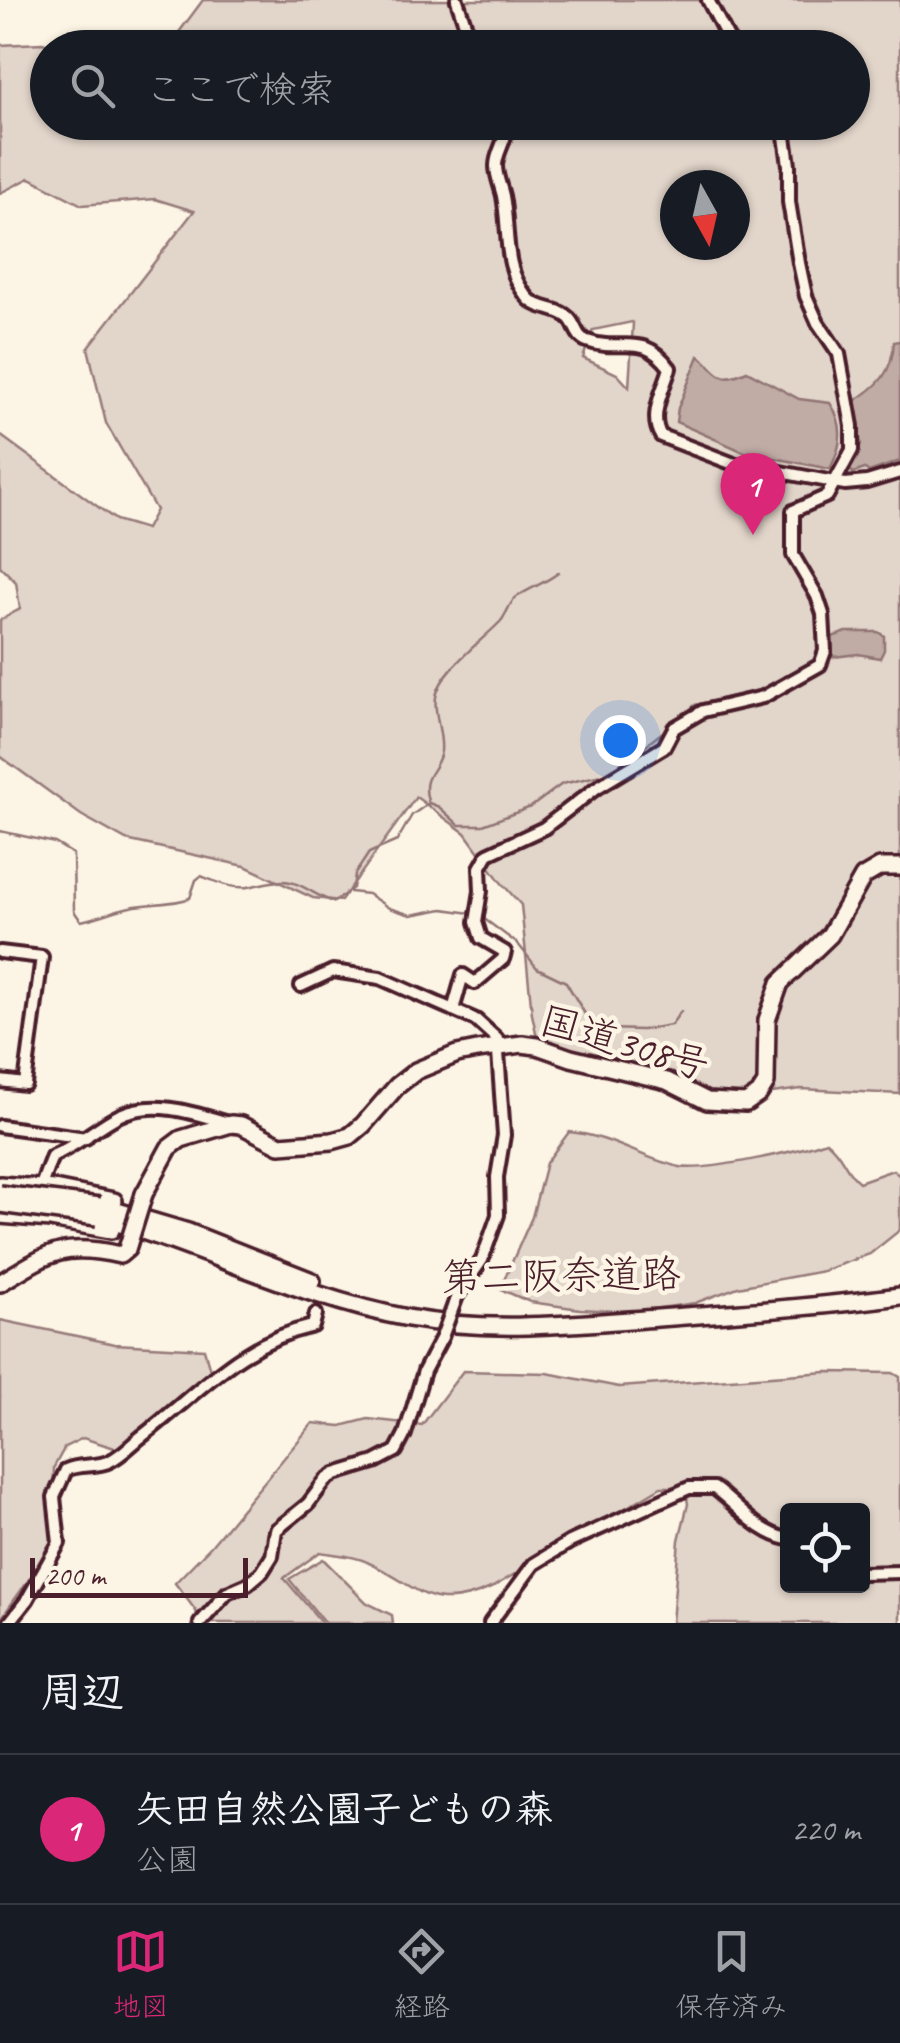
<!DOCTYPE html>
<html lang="ja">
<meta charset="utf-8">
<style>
:root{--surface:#171b24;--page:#242831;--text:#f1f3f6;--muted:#9ea1a6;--line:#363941;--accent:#db2777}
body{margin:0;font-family:Caveat,"Klee One",sans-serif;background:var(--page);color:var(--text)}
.controls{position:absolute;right:30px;bottom:30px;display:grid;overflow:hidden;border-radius:10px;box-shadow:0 2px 8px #0004}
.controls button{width:90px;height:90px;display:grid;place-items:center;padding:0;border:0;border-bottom:2px solid var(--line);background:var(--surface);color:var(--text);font:50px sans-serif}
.compass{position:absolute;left:660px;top:170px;width:90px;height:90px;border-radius:50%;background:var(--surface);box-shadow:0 2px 8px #0004;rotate:172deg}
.scale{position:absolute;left:30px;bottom:25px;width:218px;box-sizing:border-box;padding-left:10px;border:5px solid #4a1f2b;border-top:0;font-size:28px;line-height:35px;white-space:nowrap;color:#4a1f2b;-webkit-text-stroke:8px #fcf5e5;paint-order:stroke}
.you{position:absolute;left:620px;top:740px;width:35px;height:35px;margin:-25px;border:8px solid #fff;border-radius:50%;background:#1a73e8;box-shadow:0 0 0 15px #1a73e833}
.badge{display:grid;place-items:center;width:65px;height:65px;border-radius:50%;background:var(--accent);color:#fff;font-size:32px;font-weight:700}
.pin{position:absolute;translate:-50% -82px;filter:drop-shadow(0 2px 5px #0008)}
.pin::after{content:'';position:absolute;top:52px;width:35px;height:30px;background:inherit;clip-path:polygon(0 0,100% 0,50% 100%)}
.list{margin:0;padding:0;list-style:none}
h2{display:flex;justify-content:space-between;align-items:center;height:130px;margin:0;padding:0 40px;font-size:42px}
h2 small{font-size:32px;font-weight:400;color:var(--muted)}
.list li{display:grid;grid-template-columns:65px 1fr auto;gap:30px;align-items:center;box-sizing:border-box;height:150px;padding:0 40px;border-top:2px solid var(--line)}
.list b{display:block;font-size:38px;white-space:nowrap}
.list p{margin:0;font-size:32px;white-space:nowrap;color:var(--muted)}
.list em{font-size:32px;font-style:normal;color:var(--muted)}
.icon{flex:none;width:55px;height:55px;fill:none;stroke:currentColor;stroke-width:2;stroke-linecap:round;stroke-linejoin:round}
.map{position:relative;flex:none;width:900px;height:1623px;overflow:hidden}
.search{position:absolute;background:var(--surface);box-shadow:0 2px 8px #0004;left:30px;right:30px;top:30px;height:110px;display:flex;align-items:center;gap:25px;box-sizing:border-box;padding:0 35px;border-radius:55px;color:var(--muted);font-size:38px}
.sheet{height:280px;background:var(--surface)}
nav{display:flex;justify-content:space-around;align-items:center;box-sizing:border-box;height:140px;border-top:2px solid var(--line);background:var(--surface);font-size:28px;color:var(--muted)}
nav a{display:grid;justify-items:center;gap:5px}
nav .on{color:var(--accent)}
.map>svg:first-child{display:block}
.green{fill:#e2d5ca;stroke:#967a7a;stroke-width:2.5;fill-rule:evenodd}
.water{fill:#c0aca5;stroke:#917474;stroke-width:2.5}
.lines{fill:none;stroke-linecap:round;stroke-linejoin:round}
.stream{stroke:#917474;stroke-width:2.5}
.minor-casing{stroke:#4a1f2b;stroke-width:18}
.highway-casing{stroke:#4a1f2b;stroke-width:22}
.minor{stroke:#fcf5e5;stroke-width:10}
.highway{stroke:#fcf5e5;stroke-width:15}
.minor-bridge-casing{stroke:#4a1f2b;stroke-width:18;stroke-linecap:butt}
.highway-bridge-casing{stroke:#4a1f2b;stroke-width:22;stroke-linecap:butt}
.minor-bridge{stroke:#fcf5e5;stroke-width:10}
.highway-bridge{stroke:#fcf5e5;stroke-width:15}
.labels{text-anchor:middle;stroke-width:9;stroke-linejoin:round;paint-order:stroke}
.street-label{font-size:40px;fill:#4a1f2b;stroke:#fcf5e5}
</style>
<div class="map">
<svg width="900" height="1623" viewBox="0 0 900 1623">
<rect width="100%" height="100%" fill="#fcf5e5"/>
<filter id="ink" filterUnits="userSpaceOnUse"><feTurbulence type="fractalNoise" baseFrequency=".01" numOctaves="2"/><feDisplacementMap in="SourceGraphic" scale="20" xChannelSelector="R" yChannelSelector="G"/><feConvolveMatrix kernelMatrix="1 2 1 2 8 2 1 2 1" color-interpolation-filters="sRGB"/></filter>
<g filter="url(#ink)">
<g class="green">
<path d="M203,0H900V1094L801,1089L729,1099L624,1075L538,1042L532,1014L521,905L500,881L465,833L416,797L341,901L313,898L245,866L126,840L81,815L0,756V620L20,609L16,582L0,566V435L116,520L146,529L156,510L106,423L88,348L194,211L155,199L82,205L30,178L0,193V45L42,43L57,47L48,48V122H852V48L168,47ZM675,185H735V245H675ZM632,322L633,323L629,387L617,374L583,358L593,330Z"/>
<path d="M569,1132C613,1136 641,1159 680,1167C704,1172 800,1151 826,1141C844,1155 843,1169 859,1182L893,1170L900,1176V1230L870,1254L823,1271L738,1287L695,1303L633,1312L580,1309L530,1302L500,1289L532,1217L546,1163Z"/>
<path d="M0,1320L115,1344L204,1349L210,1370L146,1429L118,1449L83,1438L65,1447L54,1467L52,1547L0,1620Z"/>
<path d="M463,1371L547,1373L619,1387L827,1372L893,1373L900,1377V1623H672L679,1540L688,1504L685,1487H661L493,1587C429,1616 421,1587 367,1562C353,1555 335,1555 320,1552L284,1578L322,1623H199L196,1611L175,1583L211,1546L313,1423L341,1426L368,1419L422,1425ZM788,1510H862V1586H788Z"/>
<path d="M323,1559L367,1603L392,1615L393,1623H325L289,1579Z"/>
</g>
<g class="water">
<path d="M900,341V461L869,472L865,469L853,473L848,468L861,444L853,402C879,386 892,373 894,342Z"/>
<path d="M699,356C719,371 716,385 747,371L799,399L830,403C845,425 842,446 830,469L744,452L676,422L678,408Z"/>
<path d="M846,632H878L884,636V650L880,658L858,654L833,657L832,637Z"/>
</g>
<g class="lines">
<g class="stream">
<path d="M779,683L789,674L819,659"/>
<path d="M674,723L695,705L768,688"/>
<path d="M428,801C420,774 438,772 441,751C443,733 433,714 436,697C440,671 483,640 501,621C508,613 509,601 518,596C532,587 545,583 558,573"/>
<path d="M0,831L55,843L73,854L74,911L81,921C96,918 108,913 122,909C144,902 168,906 190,898L196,880L201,876C216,882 231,889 248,887C259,885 270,881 281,881C299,880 316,897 334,902L353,888L355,874L369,853L397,841L412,815L429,803L439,807L459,825H483L531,807L562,784L610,773L668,728"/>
<path d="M350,892L368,894L389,908L411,915L443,909L471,913"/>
<path d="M483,918L518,944L537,968L566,982L588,1019L607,1029L642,1030L671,1025L681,1011"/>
</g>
<defs>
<g id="minor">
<path d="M457,0L473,48"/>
<path d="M708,0L733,48"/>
<path d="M507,122C508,139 496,151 496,166C496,176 501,187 503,196C510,233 502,267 528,298C538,310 558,307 569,318C576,325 576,337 587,341C622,354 641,330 670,368C664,389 648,416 661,436L731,463L845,484L867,482L900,472"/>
<path d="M0,952L42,957L25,1084L0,1081"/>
<path d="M301,986L333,971L380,978L476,1020L497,1039L504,1135L497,1177L498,1215L482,1260L457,1296"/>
<path d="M453,1010L463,975L475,983L503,959L505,952L481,938L476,922L481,891L480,868L488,854L544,828L596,788L664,747L674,728L703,711L763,697L820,665L825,651L823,614L817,596L793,555V511L827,496L852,450V426L839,354L818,323L806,296L799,263L789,202V165L783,122"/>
<path d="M0,1126L86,1138"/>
<path d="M42,1183L52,1156C77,1146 96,1127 120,1115C154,1099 194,1113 228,1123"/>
<path d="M862,1573L900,1572"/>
<path d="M9,1623L27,1600L59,1543L54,1497L66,1470C80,1463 97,1468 110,1461C121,1456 131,1445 141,1437C199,1393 238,1343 313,1326L316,1314"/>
<path d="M200,1623L227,1593L248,1584L262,1572L272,1556L276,1530L308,1504L326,1480L335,1474L375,1462L396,1451L405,1434L424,1371L442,1337"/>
<path d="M490,1623L534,1564L570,1542L689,1488H714C739,1506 756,1532 788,1539"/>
</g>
<g id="highway">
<path d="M0,1185L54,1189L114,1201"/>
<path d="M144,1194L169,1148L181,1139L231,1124L241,1125L280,1145L332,1141L350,1136L363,1125L397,1086L416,1071L457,1054L477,1050L522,1044L537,1046L571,1058L667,1081L707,1101L746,1103L759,1094L766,1083L767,1020L780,983L830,935L863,877L880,867H900"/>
<path d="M100,1206L188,1232L312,1281"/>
<path d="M0,1215L51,1219L111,1230"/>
<path d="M97,1217C202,1246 300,1298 408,1318C490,1333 574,1324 658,1318C739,1312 820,1307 900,1296"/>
<path d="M0,1283C49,1253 62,1242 120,1255L127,1249"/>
</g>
</defs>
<use href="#minor" class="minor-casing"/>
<use href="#highway" class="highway-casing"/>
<use href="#minor" class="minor"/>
<use href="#highway" class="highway"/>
<defs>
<path id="minor-bridge" d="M442,1337L457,1296"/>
<g id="highway-bridge">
<path d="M0,1194L100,1206"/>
<path d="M0,1204L97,1217"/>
<path d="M127,1249L144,1194"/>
</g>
</defs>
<use href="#minor-bridge" class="minor-bridge-casing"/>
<use href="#highway-bridge" class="highway-bridge-casing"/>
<use href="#minor-bridge" class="minor-bridge"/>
<use href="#highway-bridge" class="highway-bridge"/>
</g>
</g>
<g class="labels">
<g class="street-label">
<text transform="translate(625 1042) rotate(16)" y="14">国道308号</text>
<text transform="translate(561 1275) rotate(-1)" y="14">第二阪奈道路</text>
</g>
</g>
</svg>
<div class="controls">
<button><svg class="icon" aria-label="locate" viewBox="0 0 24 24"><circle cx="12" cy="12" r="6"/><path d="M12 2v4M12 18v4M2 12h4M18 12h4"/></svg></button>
</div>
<svg class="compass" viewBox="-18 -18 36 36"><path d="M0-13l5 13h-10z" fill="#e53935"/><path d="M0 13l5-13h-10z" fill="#9ea1a6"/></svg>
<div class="scale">200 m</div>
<div class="you"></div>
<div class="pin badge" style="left:753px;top:535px">1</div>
<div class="search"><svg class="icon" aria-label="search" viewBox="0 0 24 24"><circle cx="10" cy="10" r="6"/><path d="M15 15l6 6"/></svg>ここで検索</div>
</div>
<section class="sheet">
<h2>周辺<small></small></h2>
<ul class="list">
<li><span class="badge">1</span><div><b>矢田自然公園子どもの森</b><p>公園</p></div><em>220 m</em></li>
</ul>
</section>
<nav>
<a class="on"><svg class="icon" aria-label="map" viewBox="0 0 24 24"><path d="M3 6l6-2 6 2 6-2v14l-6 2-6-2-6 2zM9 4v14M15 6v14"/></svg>地図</a>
<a><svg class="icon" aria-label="directions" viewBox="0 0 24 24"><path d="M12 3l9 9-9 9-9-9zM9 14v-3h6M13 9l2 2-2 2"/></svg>経路</a>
<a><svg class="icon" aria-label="saved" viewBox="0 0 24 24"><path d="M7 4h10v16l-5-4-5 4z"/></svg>保存済み</a>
</nav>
